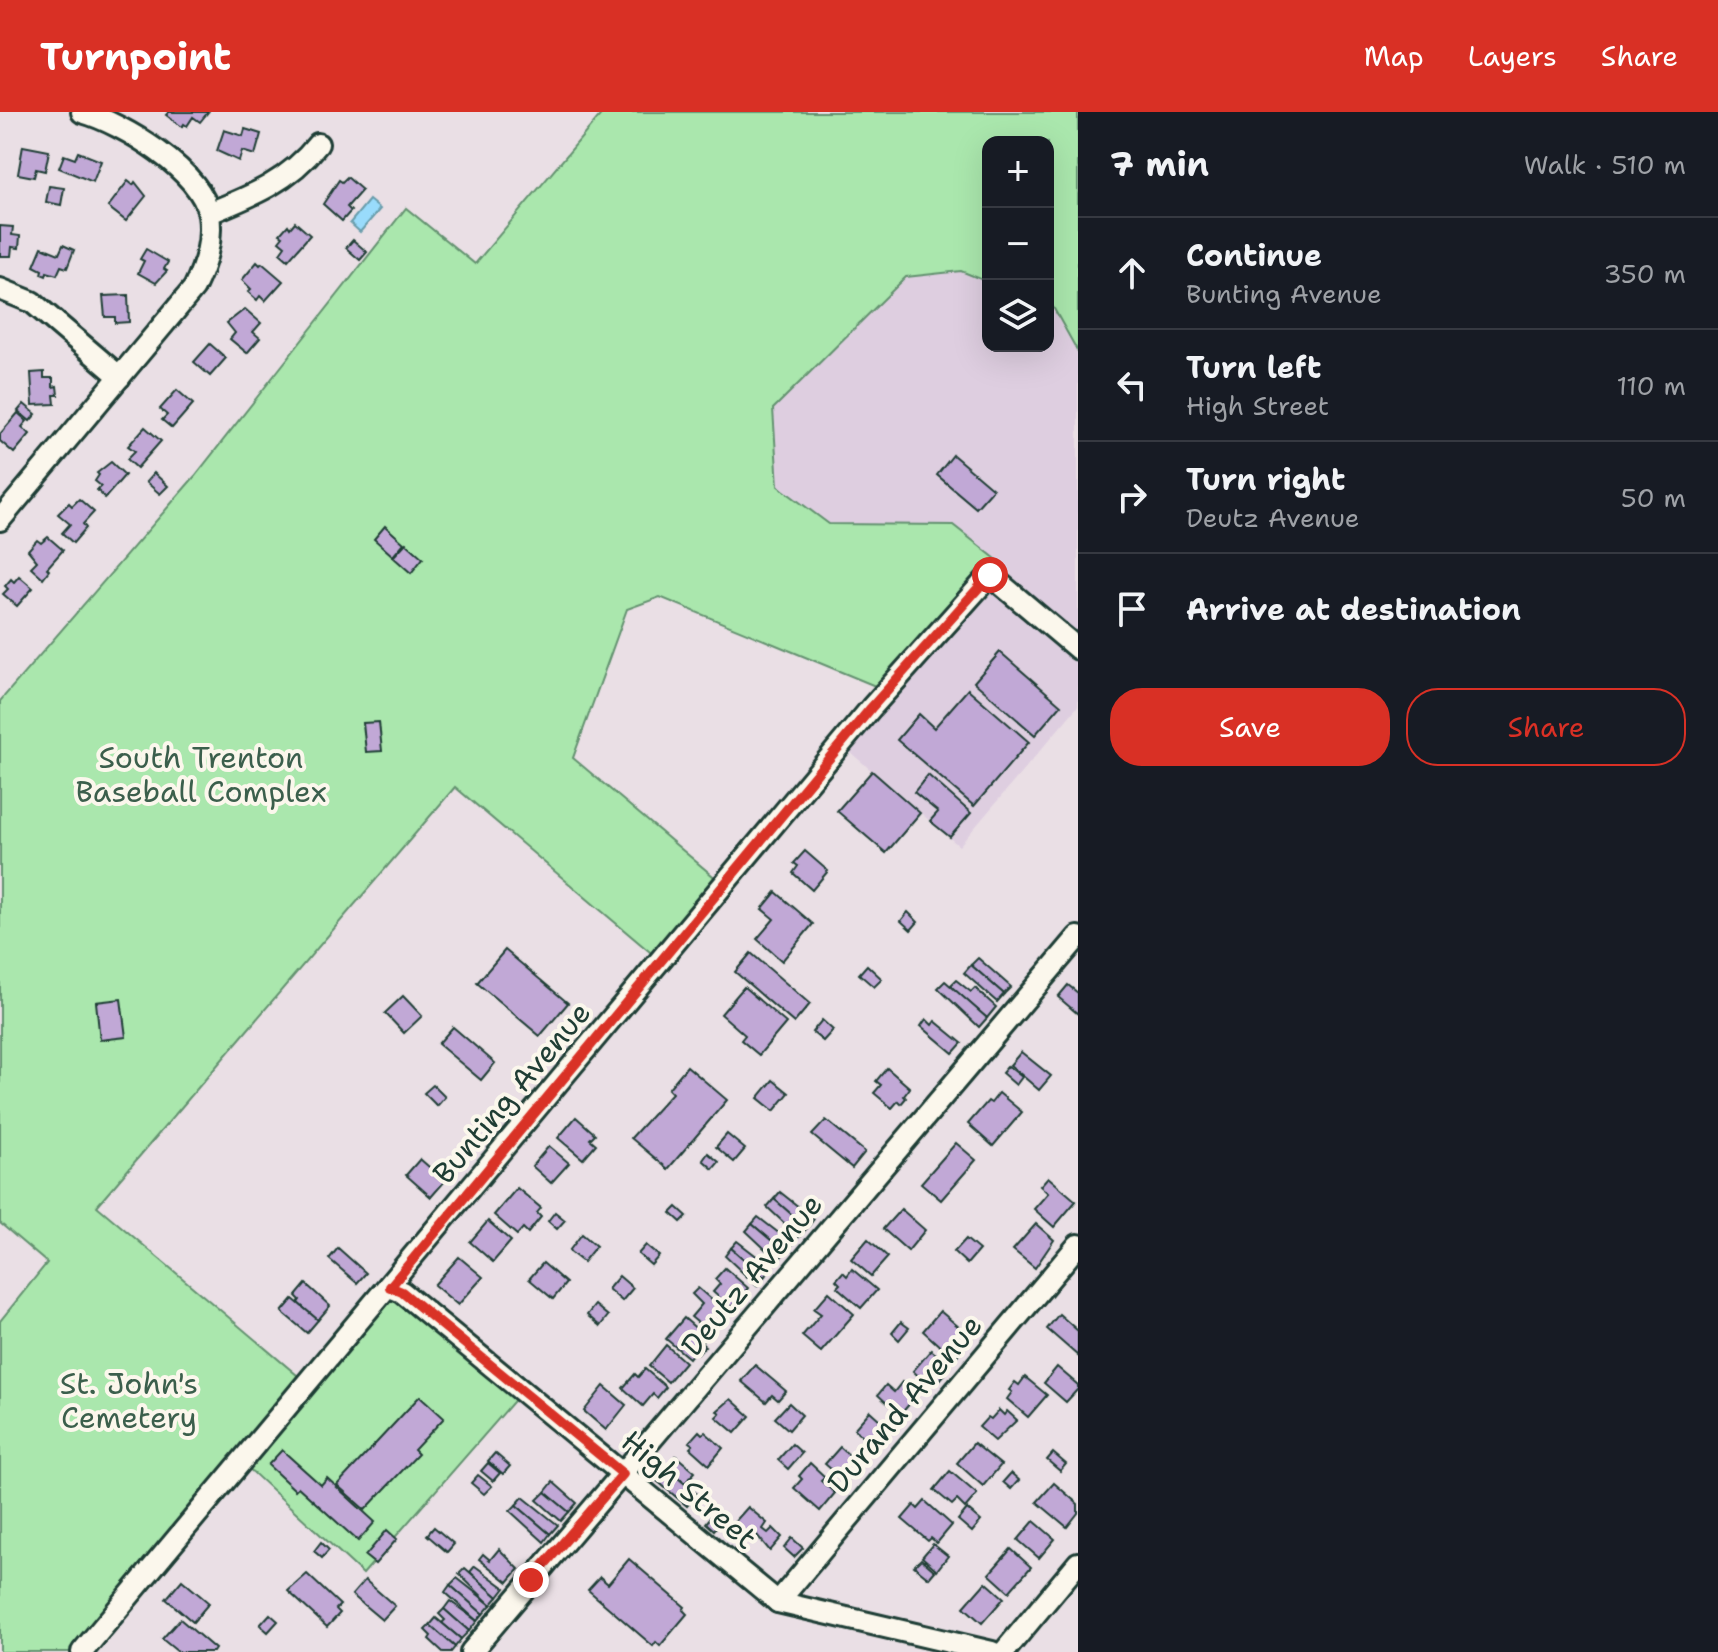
<!DOCTYPE html>
<meta charset="utf-8">
<style>
:root{--surface:#171b24;--page:#20242c;--text:#f1f3f6;--muted:#9ea1a6;--line:#363941;--accent:#d93025}
body{margin:0;font-family:"Shantell Sans",sans-serif;background:var(--page);color:var(--text)}
.controls{position:absolute;right:24px;top:24px;display:grid;overflow:hidden;border-radius:16px;box-shadow:0 8px 32px #0002}
.controls button{width:72px;height:72px;display:grid;place-items:center;padding:0;border:0;border-bottom:2px solid var(--line);background:var(--surface);color:var(--text);font:40px sans-serif}
.stop{position:absolute;width:24px;height:24px;margin:-18px;border:6px solid #d93025;border-radius:50%;background:#fff}
.stop.end{background:#d93025;border-color:#fff;box-shadow:0 2px 8px #0008}
.list{margin:0;padding:0;list-style:none}
h2{display:flex;justify-content:space-between;align-items:center;height:104px;margin:0;padding:0 32px;font-size:34px}
h2 small{font-size:26px;font-weight:400;color:var(--muted)}
.list li{display:grid;grid-template-columns:52px 1fr auto;gap:24px;align-items:center;box-sizing:border-box;height:112px;padding:0 32px;border-top:2px solid var(--line)}
.list b{display:block;font-size:30px;white-space:nowrap}
.list p{margin:0;font-size:26px;white-space:nowrap;color:var(--muted)}
.list em{font-size:26px;font-style:normal;color:var(--muted)}
.actions{display:flex;gap:16px;padding:24px 32px}
.actions a{flex:1;padding:18px 0;border:2px solid var(--accent);border-radius:32px;text-align:center;font-size:28px;color:var(--accent)}
.actions .main{background:var(--accent);color:#fff}
.icon{flex:none;width:44px;height:44px;fill:none;stroke:currentColor;stroke-width:2;stroke-linecap:round;stroke-linejoin:round}
.map{position:relative;flex:none;width:1078px;height:1540px;overflow:hidden}
header{display:flex;align-items:center;gap:48px;box-sizing:border-box;height:112px;padding:0 40px;background:var(--accent);color:#fff}
header strong{font-size:38px}
nav{display:flex;gap:44px;margin-inline-start:auto;font-size:28px}
main{display:flex}
aside{flex:1;background:var(--surface)}
.map>svg:first-child{display:block}
.built{fill:#decee0}
.green{fill:#aae7ad;stroke:#649270;stroke-width:2}
.water{fill:#99dbfb;stroke:#689cab;stroke-width:2}
.building{fill:#c1a8d6;stroke:#1f3d34;stroke-width:2}
.lines{fill:none;stroke-linecap:round;stroke-linejoin:round}
.street-casing{stroke:#1f3d34;stroke-width:26}
.street{stroke:#fbf7ec;stroke-width:20}
.route{stroke:#d93025;stroke-width:10}
.labels{text-anchor:middle;stroke-width:8;stroke-linejoin:round;paint-order:stroke}
.park-label{font-size:30px;fill:#3b5f4c;stroke:#fbf7ec}
.street-label{font-size:30px;fill:#1f3d34;stroke:#fbf7ec}
</style>
<header>
<strong>Turnpoint</strong>
<nav><a>Map</a><a>Layers</a><a>Share</a></nav>
</header>
<main>
<div class="map">
<svg width="1078" height="1540" viewBox="0 0 1078 1540">
<rect width="100%" height="100%" fill="#eadfe5"/>
<filter id="ink" filterUnits="userSpaceOnUse"><feTurbulence type="fractalNoise" baseFrequency=".0125" numOctaves="2"/><feDisplacementMap in="SourceGraphic" scale="16" xChannelSelector="R" yChannelSelector="G"/><feConvolveMatrix kernelMatrix="1 2 1 2 8 2 1 2 1" color-interpolation-filters="sRGB"/></filter>
<g filter="url(#ink)">
<path class="built" d="M961,159L988,170V234H1048V193L1053,195L1078,240V594L959,734L850,640L1006,455L952,413L829,412L778,374L773,297L906,165Z"/>
<path class="green" d="M603,0H1078V240L1053,195L1048,193V30H988V170L961,159L906,165L773,297L778,374L829,412L953,413L1006,455L897,583L660,485L627,497L573,646L732,780L669,856L455,675L97,1094L310,1274L402,1167L527,1274L363,1462L245,1353L87,1540H0V1209L47,1151L0,1111V589L195,364L406,96L475,152Z"/>
<path class="water" d="M369,88L380,97L360,120L350,111Z"/>
<g class="building">
<path d="M169,0H168H208L200,10L193,5L187,14L184,12L182,15L166,3Z"/>
<path d="M245,17L261,22L255,43L242,39L239,49L217,39L224,18L243,24Z"/>
<path d="M23,34L49,39L45,59L36,57L34,65L18,62Z"/>
<path d="M78,40L101,49L93,70L59,56L64,43L75,47Z"/>
<path d="M347,65L362,78L347,95L351,99L342,109L323,92L339,68L342,70Z"/>
<path d="M128,69L133,73L135,70L146,84L126,109L108,95Z"/>
<path d="M49,74L64,76L61,93L46,90Z"/>
<path d="M295,110L310,123L288,148L280,141L285,134L279,129L283,124L280,122L288,113L290,116Z"/>
<path d="M0,114L13,115L12,123L20,124L19,136L12,135L11,144H0Z"/>
<path d="M353,128L367,140L360,148L346,136Z"/>
<path d="M63,133L74,138L67,156L61,154L57,163L47,160L46,164L41,162L42,158L34,154L42,135L59,142Z"/>
<path d="M146,137L168,150L164,157L167,159L156,171L138,161L144,149L140,147Z"/>
<path d="M257,150L260,153L262,151L283,169L265,189L260,184L257,188L248,180L251,177L242,168Z"/>
<path d="M128,183L129,210L115,211V205H105L103,184Z"/>
<path d="M245,197L261,211L253,220L260,226L247,241L230,227L235,221L227,211Z"/>
<path d="M210,232L226,246L210,264L194,250Z"/>
<path d="M44,260V266H53V275L57,274L58,283H54L55,292L33,293L31,261Z"/>
<path d="M177,278L193,292L172,316L162,308L167,303L160,297Z"/>
<path d="M24,292L36,302L30,309L18,299Z"/>
<path d="M18,301L27,309L22,315L30,322L14,341L0,329V322Z"/>
<path d="M145,315L161,329L137,356L127,347L135,339L128,334Z"/>
<path d="M953,343L993,377L976,396L937,363Z"/>
<path d="M111,350L125,363L105,386L97,378L101,374L95,369L99,363L97,361Z"/>
<path d="M154,361L168,374L160,382L146,370Z"/>
<path d="M79,387L94,400L83,412L86,416L73,431L62,421L70,412L58,402L69,391L72,394Z"/>
<path d="M385,414L404,431L393,444L374,427Z"/>
<path d="M48,425L63,438L47,456L49,458L43,466L31,455L37,449L28,438L37,428L41,431Z"/>
<path d="M406,431L423,446L411,461L393,445Z"/>
<path d="M19,464L33,476L17,494L3,482L8,477L5,474L11,467L14,470Z"/>
<path d="M1000,540L1061,593L1035,623L974,570Z"/>
<path d="M968,577L1029,630L974,694L897,628L919,602L934,616Z"/>
<path d="M379,610L382,639L366,640L363,611Z"/>
<path d="M872,659L920,701L886,741L837,699Z"/>
<path d="M928,663L971,701L950,725L930,709L938,700L914,680Z"/>
<path d="M805,739L828,759L812,778L793,761L798,754L794,751Z"/>
<path d="M776,780L813,812L782,849L757,827L774,807L762,797Z"/>
<path d="M908,800L918,810L911,818L901,809Z"/>
<path d="M505,838L568,891L540,924L477,871Z"/>
<path d="M751,841L810,892L794,911L735,860Z"/>
<path d="M978,846L1011,875L1004,882L971,853Z"/>
<path d="M867,853L882,867L874,875L859,862Z"/>
<path d="M971,853L1004,882L997,890L964,861Z"/>
<path d="M956,868L971,880L975,876L996,895L987,906L950,874Z"/>
<path d="M945,869L987,906L979,915L938,876Z"/>
<path d="M1068,873L1078,881V902L1058,885Z"/>
<path d="M744,875L786,911L759,943L741,928L745,923L721,902Z"/>
<path d="M403,884L422,904L404,921L385,901Z"/>
<path d="M121,887L126,925L100,928L96,890Z"/>
<path d="M926,907L932,913L935,909L962,931L953,941L921,914Z"/>
<path d="M822,908L833,918L823,929L812,920Z"/>
<path d="M453,915L495,951L481,968L438,932Z"/>
<path d="M1021,940L1051,964L1039,978L1010,953Z"/>
<path d="M687,954L727,988L668,1057L631,1026L672,981L668,977Z"/>
<path d="M1008,954L1022,965L1016,973L1002,961Z"/>
<path d="M887,956L910,976L904,984L906,986L901,992L898,989L892,996L874,981L881,973L876,969Z"/>
<path d="M773,968L789,981L774,999L758,986Z"/>
<path d="M433,973L445,985L437,994L424,981Z"/>
<path d="M999,981L1022,1000L993,1034L968,1012L988,989L991,991Z"/>
<path d="M576,1005L595,1022L590,1027L596,1032L583,1047L558,1026Z"/>
<path d="M826,1008L865,1040L852,1056L812,1023Z"/>
<path d="M727,1022L745,1037L734,1050L716,1035Z"/>
<path d="M956,1031L976,1048L941,1088L921,1071Z"/>
<path d="M549,1034L569,1051L551,1071L532,1054Z"/>
<path d="M708,1041L719,1050L713,1057L703,1048Z"/>
<path d="M420,1047L445,1069L431,1085L406,1063Z"/>
<path d="M1048,1065L1076,1089L1054,1115L1034,1097L1048,1081L1040,1074Z"/>
<path d="M517,1076L541,1096L537,1101L541,1105L528,1121L523,1116L517,1123L494,1103Z"/>
<path d="M780,1080L814,1107L807,1116L774,1087Z"/>
<path d="M774,1087L807,1116L799,1125L767,1095Z"/>
<path d="M677,1095L687,1104L681,1110L671,1101Z"/>
<path d="M901,1097L925,1118L908,1139L883,1117Z"/>
<path d="M555,1100L565,1108L557,1117L548,1109Z"/>
<path d="M758,1105L793,1132L785,1140L752,1112Z"/>
<path d="M488,1109L511,1129L493,1150L470,1130Z"/>
<path d="M752,1112L785,1140L778,1149L746,1119Z"/>
<path d="M1036,1112L1054,1128L1035,1156L1013,1138Z"/>
<path d="M582,1122L596,1134L583,1150L569,1139Z"/>
<path d="M868,1127L888,1145L871,1164L851,1147Z"/>
<path d="M966,1127L979,1138L967,1152L954,1140Z"/>
<path d="M737,1129L772,1156L764,1165L731,1136Z"/>
<path d="M646,1133L659,1144L651,1153L638,1142Z"/>
<path d="M338,1136L366,1161L357,1171L329,1147Z"/>
<path d="M731,1136L764,1165L757,1174L725,1144Z"/>
<path d="M459,1145L483,1165L458,1193L434,1173Z"/>
<path d="M543,1151L566,1171L553,1187L529,1167Z"/>
<path d="M725,1156L748,1176L731,1196L713,1180L720,1172L715,1167Z"/>
<path d="M852,1157L877,1178L861,1196L837,1175L840,1172L836,1168L843,1160L847,1164Z"/>
<path d="M619,1164L633,1176L622,1189L608,1177Z"/>
<path d="M306,1172L330,1194L318,1208L298,1191L300,1188L296,1184Z"/>
<path d="M698,1176L727,1201L710,1221L691,1205L702,1192L692,1182Z"/>
<path d="M829,1180L854,1202L821,1240L802,1224L821,1202L814,1197Z"/>
<path d="M293,1187L318,1208L307,1221L282,1200Z"/>
<path d="M595,1193L608,1204L600,1214L587,1203Z"/>
<path d="M940,1199L972,1226L954,1247L923,1219Z"/>
<path d="M1059,1202L1078,1219V1244L1047,1217Z"/>
<path d="M684,1206L706,1225L701,1231L705,1234L698,1241L695,1238L689,1246L666,1227Z"/>
<path d="M901,1210L909,1216L899,1228L892,1221Z"/>
<path d="M666,1233L685,1250L668,1270L649,1254Z"/>
<path d="M931,1238L948,1252L941,1260L945,1262L939,1269L936,1266L929,1274L913,1259Z"/>
<path d="M755,1253L786,1279L778,1288L772,1283L766,1290L741,1269Z"/>
<path d="M1057,1255L1078,1273V1277L1066,1290L1044,1271Z"/>
<path d="M645,1257L666,1275L657,1286L653,1282L643,1294L623,1276L635,1262L638,1265Z"/>
<path d="M1025,1265L1047,1283L1028,1305L1007,1287L1012,1280L1009,1278L1015,1270L1019,1273Z"/>
<path d="M902,1270L917,1283L900,1303L878,1283L886,1273L894,1280Z"/>
<path d="M604,1274L626,1293L606,1318L584,1299Z"/>
<path d="M420,1284L444,1306L414,1338L418,1342L365,1398L337,1373Z"/>
<path d="M731,1287L750,1304L735,1321L716,1305L720,1301L717,1299Z"/>
<path d="M789,1291L802,1303L789,1318L775,1306Z"/>
<path d="M999,1298L1004,1303L1007,1299L1017,1308L995,1329L979,1315L988,1305L991,1307Z"/>
<path d="M870,1299L890,1317L875,1335L854,1317Z"/>
<path d="M699,1319L702,1322L705,1320L723,1336L709,1353L690,1336L693,1333L689,1330Z"/>
<path d="M974,1331L1001,1353L983,1374L957,1351Z"/>
<path d="M792,1332L802,1341L788,1357L778,1348Z"/>
<path d="M840,1335L860,1353L846,1370L825,1352Z"/>
<path d="M282,1338L321,1373L327,1366L375,1410L358,1429L298,1375L295,1378L268,1353Z"/>
<path d="M495,1341L510,1354L503,1362L488,1349Z"/>
<path d="M1053,1341L1066,1352L1060,1359L1047,1348Z"/>
<path d="M676,1344L695,1360L685,1371L666,1355Z"/>
<path d="M488,1351L500,1361L493,1369L481,1359Z"/>
<path d="M810,1351L825,1365L821,1369L835,1381L820,1399L794,1376L802,1367L799,1364Z"/>
<path d="M666,1356L697,1382L687,1394L656,1368Z"/>
<path d="M950,1359L977,1382L965,1396L957,1388L952,1393L934,1378Z"/>
<path d="M1011,1361L1019,1368L1011,1377L1003,1370Z"/>
<path d="M478,1363L492,1374L484,1382L471,1371Z"/>
<path d="M553,1370L577,1391L569,1400L545,1380Z"/>
<path d="M1054,1371L1078,1392V1401L1067,1415L1037,1390Z"/>
<path d="M545,1380L569,1400L561,1409L537,1388Z"/>
<path d="M523,1385L558,1413L550,1422L516,1393Z"/>
<path d="M925,1389L952,1413L937,1431L931,1426L928,1429L902,1407L914,1393L918,1397Z"/>
<path d="M516,1393L550,1422L544,1430L510,1399Z"/>
<path d="M748,1395L767,1411L763,1417L768,1421L773,1416L782,1425L770,1439L757,1423L750,1431L731,1414Z"/>
<path d="M967,1397L981,1409L972,1420L958,1408Z"/>
<path d="M715,1400L723,1407L714,1418L706,1411Z"/>
<path d="M1034,1409L1055,1427L1039,1446L1018,1428Z"/>
<path d="M434,1415L454,1432L447,1440L427,1423Z"/>
<path d="M387,1418L397,1427L375,1452L365,1444Z"/>
<path d="M792,1426L803,1436L794,1445L784,1436Z"/>
<path d="M321,1430L329,1438L322,1446L314,1439Z"/>
<path d="M933,1432L948,1444L937,1458L922,1445Z"/>
<path d="M499,1437L519,1457L508,1470L479,1447L483,1442L490,1448Z"/>
<path d="M1011,1437L1031,1455L1009,1480L989,1462Z"/>
<path d="M629,1447L685,1495L683,1498L687,1502L660,1534L656,1530L653,1534L588,1478L600,1465L608,1472Z"/>
<path d="M921,1447L935,1459L929,1466L914,1454Z"/>
<path d="M475,1454L505,1476L498,1485L470,1460Z"/>
<path d="M465,1456L498,1485L491,1493L459,1462Z"/>
<path d="M307,1462L340,1493L336,1497L340,1501L327,1515L288,1479Z"/>
<path d="M457,1466L491,1493L483,1502L450,1473Z"/>
<path d="M182,1468L209,1491L193,1510L166,1487Z"/>
<path d="M365,1468L395,1494L382,1508L352,1483Z"/>
<path d="M986,1470L1004,1486L982,1511L964,1495Z"/>
<path d="M450,1473L483,1502L477,1509L445,1480Z"/>
<path d="M450,1489L477,1509L469,1519L444,1497Z"/>
<path d="M444,1497L469,1519L461,1527L442,1511L445,1508L439,1502Z"/>
<path d="M270,1502L278,1509L268,1520L260,1513Z"/>
<path d="M436,1506L461,1527L455,1535L430,1513Z"/>
<path d="M180,1507L215,1537L213,1540H178L162,1527Z"/>
<path d="M430,1513L455,1535L451,1540H443L429,1527L431,1524L425,1518Z"/>
</g>
<g class="lines">
<defs>
<g id="street">
<path d="M209,101C252,84 289,69 318,32"/>
<path d="M0,177L32,190L120,265"/>
<path d="M0,408L194,176C205,153 213,129 209,103C202,59 122,11 82,0"/>
<path d="M390,1175L402,1180L778,1490L992,1540"/>
<path d="M778,1490L1078,1133"/>
<path d="M82,1540L871,596L990,463L1078,537"/>
<path d="M471,1540L1078,825"/>
<path d="M1004,1540L1078,1451"/>
</g>
</defs>
<use href="#street" class="street-casing"/>
<use href="#street" class="street"/>
</g>
</g>
<g class="lines" filter="url(#ink)">
<path class="route" d="M531,1468L623,1362L402,1180L390,1175L871,596L990,463"/>
</g>
<g class="labels">
<g class="park-label">
<text x="201" y="656">South Trenton<tspan x="201" dy="34">Baseball Complex</tspan></text>
<text x="129" y="1282">St. John's<tspan x="129" dy="34">Cemetery</tspan></text>
</g>
<g class="street-label">
<text transform="translate(512 981) rotate(-50)" y="10">Bunting Avenue</text>
<text transform="translate(752 1163) rotate(-50)" y="10">Deutz Avenue</text>
<text transform="translate(905 1292) rotate(-50)" y="10">Durand Avenue</text>
<text transform="translate(689 1378) rotate(40)" y="10">High Street</text>
</g>
</g>
</svg>
<div class="controls">
<button>+</button>
<button>−</button>
<button><svg class="icon" aria-label="layers" viewBox="0 0 24 24"><path d="M12 4l9 5-9 5-9-5zM3 14l9 5 9-5"/></svg></button>
</div>
<div class="stop" style="left:990px;top:463px"></div>
<div class="stop end" style="left:531px;top:1468px"></div>
</div>
<aside>
<h2>7 min<small>Walk · 510 m</small></h2>
<ul class="list">
<li><svg class="icon" aria-label="ahead" viewBox="0 0 24 24"><path d="M12 20V5M6 11l6-6 6 6"/></svg><div><b>Continue</b><p>Bunting Avenue</p></div><em>350 m</em></li>
<li><svg class="icon" aria-label="left" viewBox="0 0 24 24"><path d="M17 20v-9H6M10 6l-5 5 5 5"/></svg><div><b>Turn left</b><p>High Street</p></div><em>110 m</em></li>
<li><svg class="icon" aria-label="right" viewBox="0 0 24 24"><path d="M7 20v-9h11M14 6l5 5-5 5"/></svg><div><b>Turn right</b><p>Deutz Avenue</p></div><em>50 m</em></li>
<li><svg class="icon" aria-label="arrive" viewBox="0 0 24 24"><path d="M6 21V4h12l-3 4 3 4H6"/></svg><div><b>Arrive at destination</b></div></li>
</ul>
<div class="actions"><a class="main">Save</a><a>Share</a></div>
</aside>
</main>
